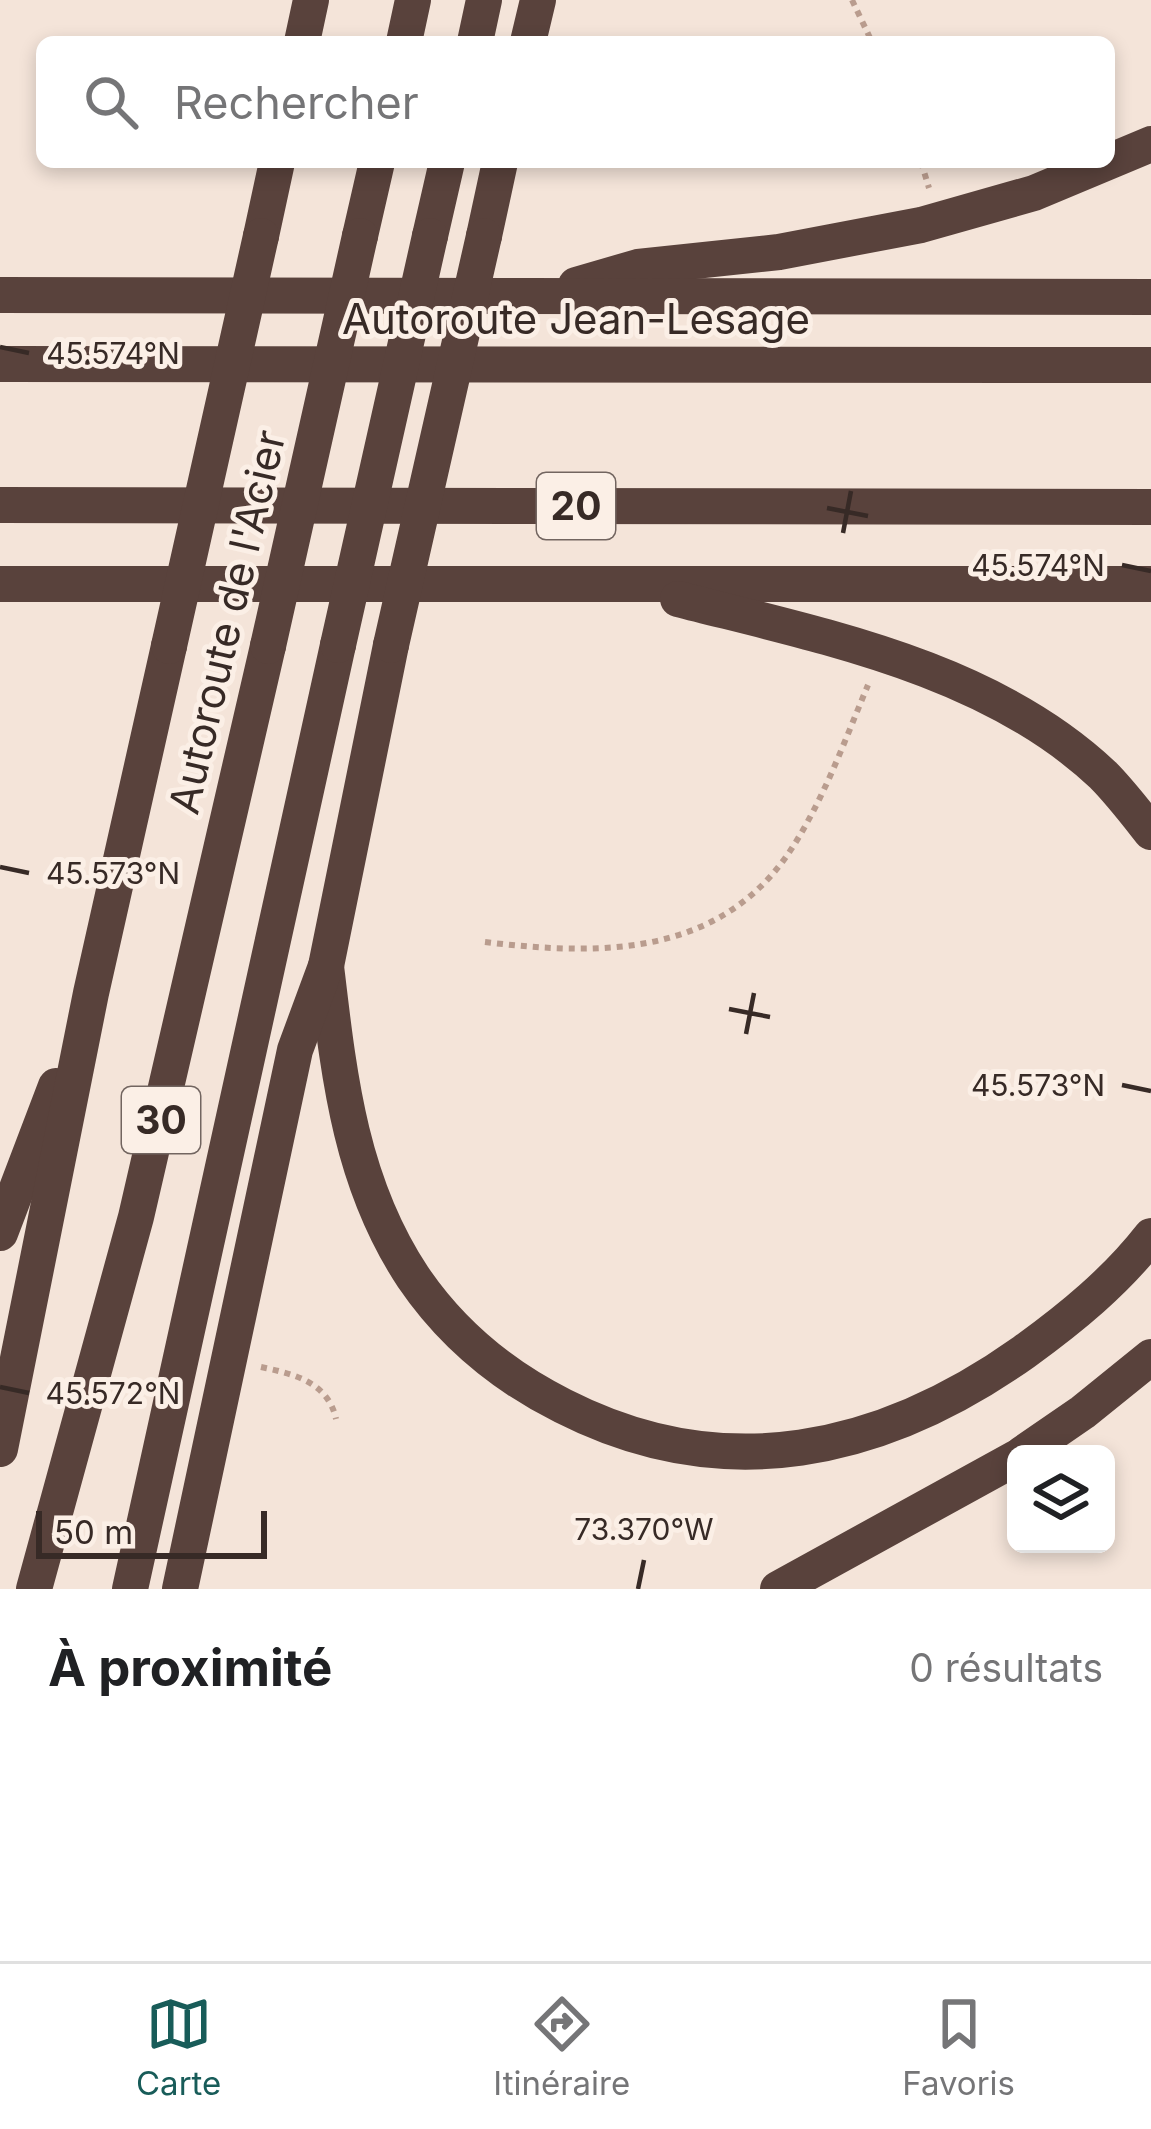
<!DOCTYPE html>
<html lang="fr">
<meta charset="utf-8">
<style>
:root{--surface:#fff;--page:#f2f2f2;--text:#202124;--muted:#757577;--line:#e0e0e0;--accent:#185c59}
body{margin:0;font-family:Inter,sans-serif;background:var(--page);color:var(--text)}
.controls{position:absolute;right:36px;bottom:36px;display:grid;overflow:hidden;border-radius:18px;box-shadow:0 6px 18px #0003}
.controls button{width:108px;height:108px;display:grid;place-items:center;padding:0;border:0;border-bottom:3px solid var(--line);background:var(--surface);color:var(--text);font:60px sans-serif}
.scale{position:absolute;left:36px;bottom:30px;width:231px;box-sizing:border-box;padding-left:12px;border:6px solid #372a26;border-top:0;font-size:33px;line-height:42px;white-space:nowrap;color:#372a26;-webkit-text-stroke:9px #fbefe6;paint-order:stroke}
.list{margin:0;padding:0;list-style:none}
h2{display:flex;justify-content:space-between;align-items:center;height:156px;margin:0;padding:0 48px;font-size:51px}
h2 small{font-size:39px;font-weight:400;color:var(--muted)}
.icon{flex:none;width:66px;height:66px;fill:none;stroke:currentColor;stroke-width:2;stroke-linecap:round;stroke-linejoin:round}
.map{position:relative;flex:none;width:1151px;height:1589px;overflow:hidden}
.search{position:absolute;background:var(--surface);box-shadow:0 6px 18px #0003;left:36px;right:36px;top:36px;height:132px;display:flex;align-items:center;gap:30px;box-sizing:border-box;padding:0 42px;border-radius:18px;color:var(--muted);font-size:45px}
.sheet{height:372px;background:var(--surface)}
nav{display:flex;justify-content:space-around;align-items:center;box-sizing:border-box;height:168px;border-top:3px solid var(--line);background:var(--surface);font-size:33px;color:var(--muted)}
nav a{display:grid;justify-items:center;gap:6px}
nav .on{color:var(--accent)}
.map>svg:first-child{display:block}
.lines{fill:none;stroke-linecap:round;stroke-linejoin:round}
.path{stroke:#b99c8e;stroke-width:6;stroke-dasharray:6 6;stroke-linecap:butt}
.highway{stroke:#59423c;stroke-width:36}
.highway-bridge{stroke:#59423c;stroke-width:36}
.ticks{fill:none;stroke:#372a26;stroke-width:4.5}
.labels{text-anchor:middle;stroke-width:10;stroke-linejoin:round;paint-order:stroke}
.shield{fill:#fbefe6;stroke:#726560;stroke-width:3}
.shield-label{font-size:39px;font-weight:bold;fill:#372a26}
.street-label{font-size:42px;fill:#372a26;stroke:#fbefe6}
.ticks-label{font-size:30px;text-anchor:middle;fill:#372a26;stroke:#fbefe6;stroke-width:10;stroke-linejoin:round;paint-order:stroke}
</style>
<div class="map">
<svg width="1151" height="1589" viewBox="0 0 1151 1589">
<rect width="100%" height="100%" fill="#f4e4d9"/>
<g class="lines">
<g class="path">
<path d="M852,0L872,42"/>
<path d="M921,162L929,188"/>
<path d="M485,942C608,957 731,956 800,835C828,788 847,735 868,685"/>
<path d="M261,1367C294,1374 328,1382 336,1419"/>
</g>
<g class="highway">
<path d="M302,42L311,0"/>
<path d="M404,42L413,0"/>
<path d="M475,42L484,0"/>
<path d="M528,42L538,0"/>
<path d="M261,236L277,162"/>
<path d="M360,236L377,162"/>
<path d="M430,236L447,162"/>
<path d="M484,236L500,162"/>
<path d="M576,285L638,267L779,252L921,225L1034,193L1151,144"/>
<path d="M0,295L1151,297"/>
<path d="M0,364L1151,365"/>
<path d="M0,505L1151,507"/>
<path d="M0,584H1151"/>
<path d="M678,599C822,636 990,668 1103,775C1120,792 1136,813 1151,832"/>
<path d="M326,966C339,1076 350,1182 413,1277C451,1333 503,1376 563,1406C724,1488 882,1453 1024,1352C1071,1318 1115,1282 1151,1236"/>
<path d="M0,1233L56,1086"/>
<path d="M0,1449L91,993L169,646"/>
<path d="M1022,1454L1083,1412L1151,1357"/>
<path d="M34,1589L136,1217L268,646"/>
<path d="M130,1589L338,645"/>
<path d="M180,1589L295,1050L326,966L391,645"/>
<path d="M778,1589L1016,1458"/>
</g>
<g class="highway-bridge">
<path d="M338,645L430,236"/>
<path d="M391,645L484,236"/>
<path d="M169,646L261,236"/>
<path d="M268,646L360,236"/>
</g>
</g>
<path class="ticks" d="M0,347L29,353M827,508L868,516M843,533L851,491M1122,565L1151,571M0,867L29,873M729,1009L770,1017M746,1034L754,993M1122,1085L1151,1091M0,1387L29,1393M638,1589L644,1560"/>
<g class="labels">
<g class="shield">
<rect x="537" y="473" width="78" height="66" rx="9"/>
<rect x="122" y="1087" width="78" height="66" rx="9"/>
</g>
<g class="shield-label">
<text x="576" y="520">20</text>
<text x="161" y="1134">30</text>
</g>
<g class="street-label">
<text x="576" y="334">Autoroute Jean-Lesage</text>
<text transform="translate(227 622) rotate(-77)" y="15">Autoroute de l'Acier</text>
</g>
</g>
<g class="ticks-label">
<text x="113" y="364">45.574°N</text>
<text x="1038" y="576">45.574°N</text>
<text x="113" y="884">45.573°N</text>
<text x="1038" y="1096">45.573°N</text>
<text x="113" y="1404">45.572°N</text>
<text x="644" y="1540">73.370°W</text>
</g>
</svg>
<div class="controls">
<button><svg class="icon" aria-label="layers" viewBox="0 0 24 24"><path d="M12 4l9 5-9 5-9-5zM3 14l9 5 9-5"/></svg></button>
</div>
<div class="scale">50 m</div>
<div class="search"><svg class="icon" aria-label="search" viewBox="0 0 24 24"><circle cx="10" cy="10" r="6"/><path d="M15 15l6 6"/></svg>Rechercher</div>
</div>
<section class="sheet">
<h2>À proximité<small>0 résultats</small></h2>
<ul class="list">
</ul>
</section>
<nav>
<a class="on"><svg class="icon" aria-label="map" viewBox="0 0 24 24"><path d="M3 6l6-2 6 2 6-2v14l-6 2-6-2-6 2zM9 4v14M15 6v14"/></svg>Carte</a>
<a><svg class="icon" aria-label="directions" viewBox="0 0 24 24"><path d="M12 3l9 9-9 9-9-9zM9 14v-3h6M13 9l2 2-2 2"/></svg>Itinéraire</a>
<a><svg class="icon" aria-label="saved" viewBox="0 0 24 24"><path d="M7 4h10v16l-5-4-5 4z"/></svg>Favoris</a>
</nav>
